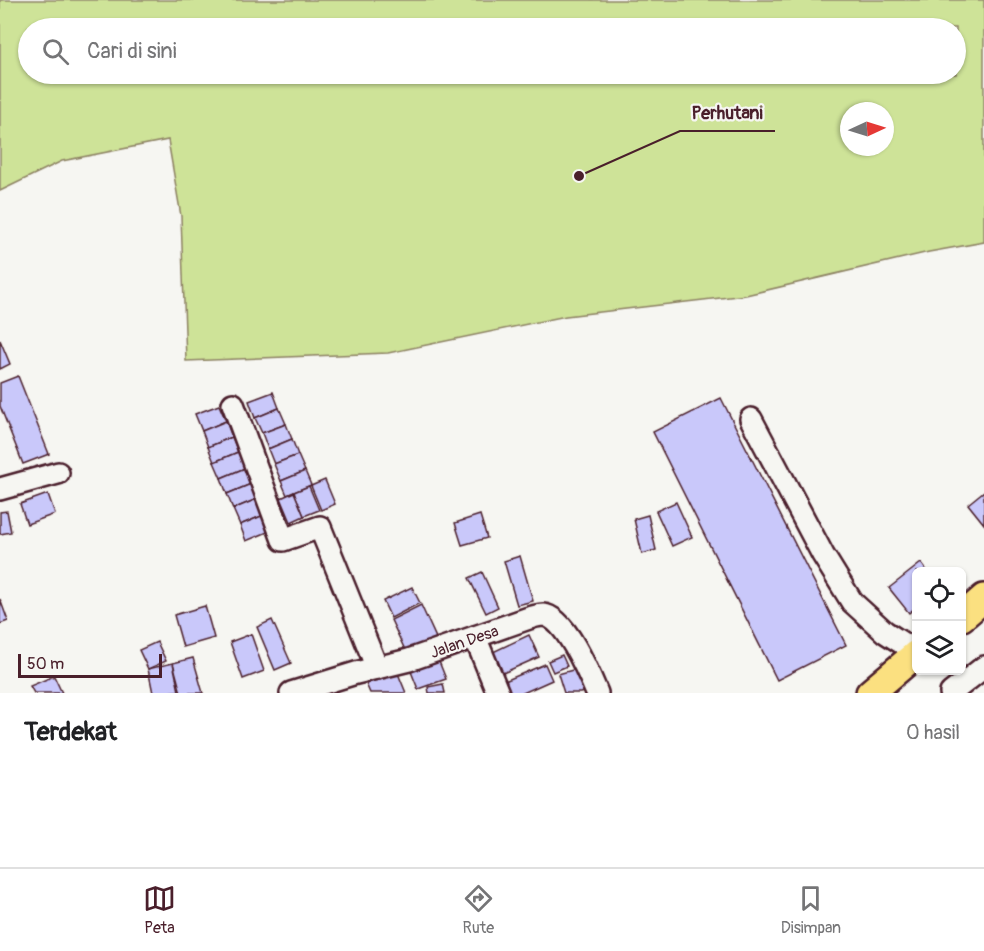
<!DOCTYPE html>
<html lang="id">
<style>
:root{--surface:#fff;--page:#f2f2f2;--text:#202124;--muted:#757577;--line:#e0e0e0;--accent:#4a1f2b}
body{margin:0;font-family:Pangolin,sans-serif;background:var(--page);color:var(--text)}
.controls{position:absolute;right:18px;bottom:18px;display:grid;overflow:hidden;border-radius:9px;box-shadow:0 2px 4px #0004}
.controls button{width:54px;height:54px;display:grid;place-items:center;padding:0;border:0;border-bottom:2px solid var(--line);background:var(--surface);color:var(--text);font:30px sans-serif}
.compass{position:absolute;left:840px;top:102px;width:54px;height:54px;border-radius:50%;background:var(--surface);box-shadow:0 2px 4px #0004;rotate:86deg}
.scale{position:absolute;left:18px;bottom:15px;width:144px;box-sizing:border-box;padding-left:6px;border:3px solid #4a1f2b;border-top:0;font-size:16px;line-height:21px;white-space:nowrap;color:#4a1f2b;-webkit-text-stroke:4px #f6f6f2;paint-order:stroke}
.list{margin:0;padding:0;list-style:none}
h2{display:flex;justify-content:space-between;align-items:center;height:78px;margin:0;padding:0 24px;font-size:26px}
h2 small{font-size:20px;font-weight:400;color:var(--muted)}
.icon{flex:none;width:33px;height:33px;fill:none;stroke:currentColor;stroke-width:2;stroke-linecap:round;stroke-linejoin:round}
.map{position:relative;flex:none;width:984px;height:693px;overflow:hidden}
.search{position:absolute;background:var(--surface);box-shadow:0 2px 4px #0004;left:18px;right:18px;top:18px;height:66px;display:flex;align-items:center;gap:15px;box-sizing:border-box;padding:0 21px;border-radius:33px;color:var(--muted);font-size:22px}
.sheet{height:174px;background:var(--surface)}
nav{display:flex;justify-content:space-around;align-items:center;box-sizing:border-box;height:84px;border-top:2px solid var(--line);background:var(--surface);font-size:16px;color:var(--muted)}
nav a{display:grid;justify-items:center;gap:3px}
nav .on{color:var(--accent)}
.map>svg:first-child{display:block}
.green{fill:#cee398;stroke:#8c8162;stroke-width:1.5;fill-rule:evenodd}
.building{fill:#c9c8fa;stroke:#4a1f2b;stroke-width:1.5}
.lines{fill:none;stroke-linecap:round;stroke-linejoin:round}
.minor-casing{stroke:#4a1f2b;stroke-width:26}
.major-casing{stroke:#4a1f2b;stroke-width:32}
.minor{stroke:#f6f6f2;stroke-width:21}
.major{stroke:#fbe080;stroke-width:27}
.labels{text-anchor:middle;stroke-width:4.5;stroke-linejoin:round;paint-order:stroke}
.street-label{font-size:16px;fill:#4a1f2b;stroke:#f6f6f2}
.leader{fill:none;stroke:#4a1f2b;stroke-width:2}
.callout-dot{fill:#4a1f2b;stroke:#f6f6f2;stroke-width:2}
.callout-label{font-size:18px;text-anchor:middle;font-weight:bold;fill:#4a1f2b;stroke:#f6f6f2;stroke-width:4.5;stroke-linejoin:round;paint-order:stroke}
</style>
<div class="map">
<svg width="984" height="693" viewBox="0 0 984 693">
<rect width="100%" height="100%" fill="#f6f6f2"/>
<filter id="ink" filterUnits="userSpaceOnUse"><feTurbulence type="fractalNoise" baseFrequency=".0167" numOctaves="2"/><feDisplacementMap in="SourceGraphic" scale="12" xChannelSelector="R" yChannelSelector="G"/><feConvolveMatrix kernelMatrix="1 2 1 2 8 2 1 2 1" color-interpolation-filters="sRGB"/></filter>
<g filter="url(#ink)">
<path class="green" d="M0,0H984V242L929,252L746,295L566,316L388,353L186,361L181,216L168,140L62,161L0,191ZM28,28H956V74H28ZM849,111H885V147H849Z"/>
<g class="building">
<path d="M0,340L10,364L0,369Z"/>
<path d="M18,376L49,454L23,464L0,406V383Z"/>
<path d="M273,392L279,408L255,418L249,401Z"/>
<path d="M721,398L846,645L777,680L653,432Z"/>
<path d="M219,405L226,421L202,431L195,414Z"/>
<path d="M279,408L286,424L262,433L255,418Z"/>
<path d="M226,421L232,437L208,447L202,431Z"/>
<path d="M286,424L292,439L268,449L262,433Z"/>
<path d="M232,437L238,452L214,462L208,447Z"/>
<path d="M292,439L298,455L274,464L268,449Z"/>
<path d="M238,452L245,468L221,478L214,462Z"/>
<path d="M298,455L305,471L281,481L274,464Z"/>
<path d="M245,468L251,484L227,494L221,478Z"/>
<path d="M305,471L311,485L287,495L281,481Z"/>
<path d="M325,480L335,504L321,510L311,486Z"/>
<path d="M251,484L257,499L233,509L227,494Z"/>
<path d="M309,486L319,510L304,516L294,492Z"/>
<path d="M984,491V524L968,504Z"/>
<path d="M294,492L304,516L291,522L281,498Z"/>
<path d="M48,494L55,514L27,524L20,504Z"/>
<path d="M257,499L264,515L240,525L233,509Z"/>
<path d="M676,502L692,537L672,546L656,511Z"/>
<path d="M7,511L11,532L0,534V512Z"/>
<path d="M264,515L270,531L246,541L240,525Z"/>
<path d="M480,515L487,538L462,545L455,523Z"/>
<path d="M648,515L656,550L642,554L634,519Z"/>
<path d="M520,556L533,601L517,605L504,561Z"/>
<path d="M921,563L928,572H916V607L909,613L889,588Z"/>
<path d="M482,572L498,607L486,613L469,578Z"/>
<path d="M412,587L420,603L391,618L383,601Z"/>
<path d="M0,599L8,621L0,624Z"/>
<path d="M421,605L436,638L406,652L391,620Z"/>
<path d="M205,606L214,638L183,647L174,615Z"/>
<path d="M272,620L291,663L275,670L257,627Z"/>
<path d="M251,634L264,671L243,679L230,642Z"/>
<path d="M529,635L539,657L503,673L493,652Z"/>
<path d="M157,642L166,661L148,669L139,650Z"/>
<path d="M562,655L567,666L553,672L548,661Z"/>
<path d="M193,658L203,693H181L173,663Z"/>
<path d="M438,659L446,679L418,689L410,669Z"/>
<path d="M173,663L179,691L153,693L148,669Z"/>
<path d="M545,664L552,680L523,693H504L500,683Z"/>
<path d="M584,667L591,690L580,693H564L558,674Z"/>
<path d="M397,671L406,693H370L366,684Z"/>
<path d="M54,676L62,693H34L30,686Z"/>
<path d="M443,684L445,693H429L428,687Z"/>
</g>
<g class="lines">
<defs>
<g id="minor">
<path d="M233,404L283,540L320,527L377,668"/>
<path d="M751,419L823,555L852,602L885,632L916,652"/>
<path d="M0,489L58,473"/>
<path d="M475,637L498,693"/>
<path d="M291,693L356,673L409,660L529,618C533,617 538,615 543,615C565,616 589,674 597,693"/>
<path d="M951,693L984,667"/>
</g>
<g id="major">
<path d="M962,617L984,598"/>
<path d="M870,693L916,654"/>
</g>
</defs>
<use href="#minor" class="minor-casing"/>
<use href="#major" class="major-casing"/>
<use href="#minor" class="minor"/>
<use href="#major" class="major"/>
</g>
</g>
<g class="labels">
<g class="street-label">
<text transform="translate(464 641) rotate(-19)" y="6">Jalan Desa</text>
</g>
</g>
<path class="leader" d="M579 176L680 131H775"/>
<circle class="callout-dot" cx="579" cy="176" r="6"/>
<g class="callout-label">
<text x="727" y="119">Perhutani</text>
</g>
</svg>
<div class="controls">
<button><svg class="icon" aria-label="locate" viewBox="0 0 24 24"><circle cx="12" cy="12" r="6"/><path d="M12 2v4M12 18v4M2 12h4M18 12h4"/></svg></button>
<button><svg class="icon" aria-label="layers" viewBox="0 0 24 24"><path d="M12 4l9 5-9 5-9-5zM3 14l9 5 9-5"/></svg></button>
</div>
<svg class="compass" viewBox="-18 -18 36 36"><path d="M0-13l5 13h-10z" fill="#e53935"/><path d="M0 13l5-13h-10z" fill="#757577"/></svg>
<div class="scale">50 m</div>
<div class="search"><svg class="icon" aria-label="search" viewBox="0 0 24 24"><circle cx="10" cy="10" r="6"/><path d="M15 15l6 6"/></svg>Cari di sini</div>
</div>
<section class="sheet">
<h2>Terdekat<small>0 hasil</small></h2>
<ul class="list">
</ul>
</section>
<nav>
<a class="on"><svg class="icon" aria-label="map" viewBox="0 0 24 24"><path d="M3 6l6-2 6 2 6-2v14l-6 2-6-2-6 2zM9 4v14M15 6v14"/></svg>Peta</a>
<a><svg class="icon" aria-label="directions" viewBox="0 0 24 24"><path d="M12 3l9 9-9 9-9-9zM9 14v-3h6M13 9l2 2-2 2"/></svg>Rute</a>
<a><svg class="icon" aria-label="saved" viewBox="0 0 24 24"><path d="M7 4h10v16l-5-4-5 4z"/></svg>Disimpan</a>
</nav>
